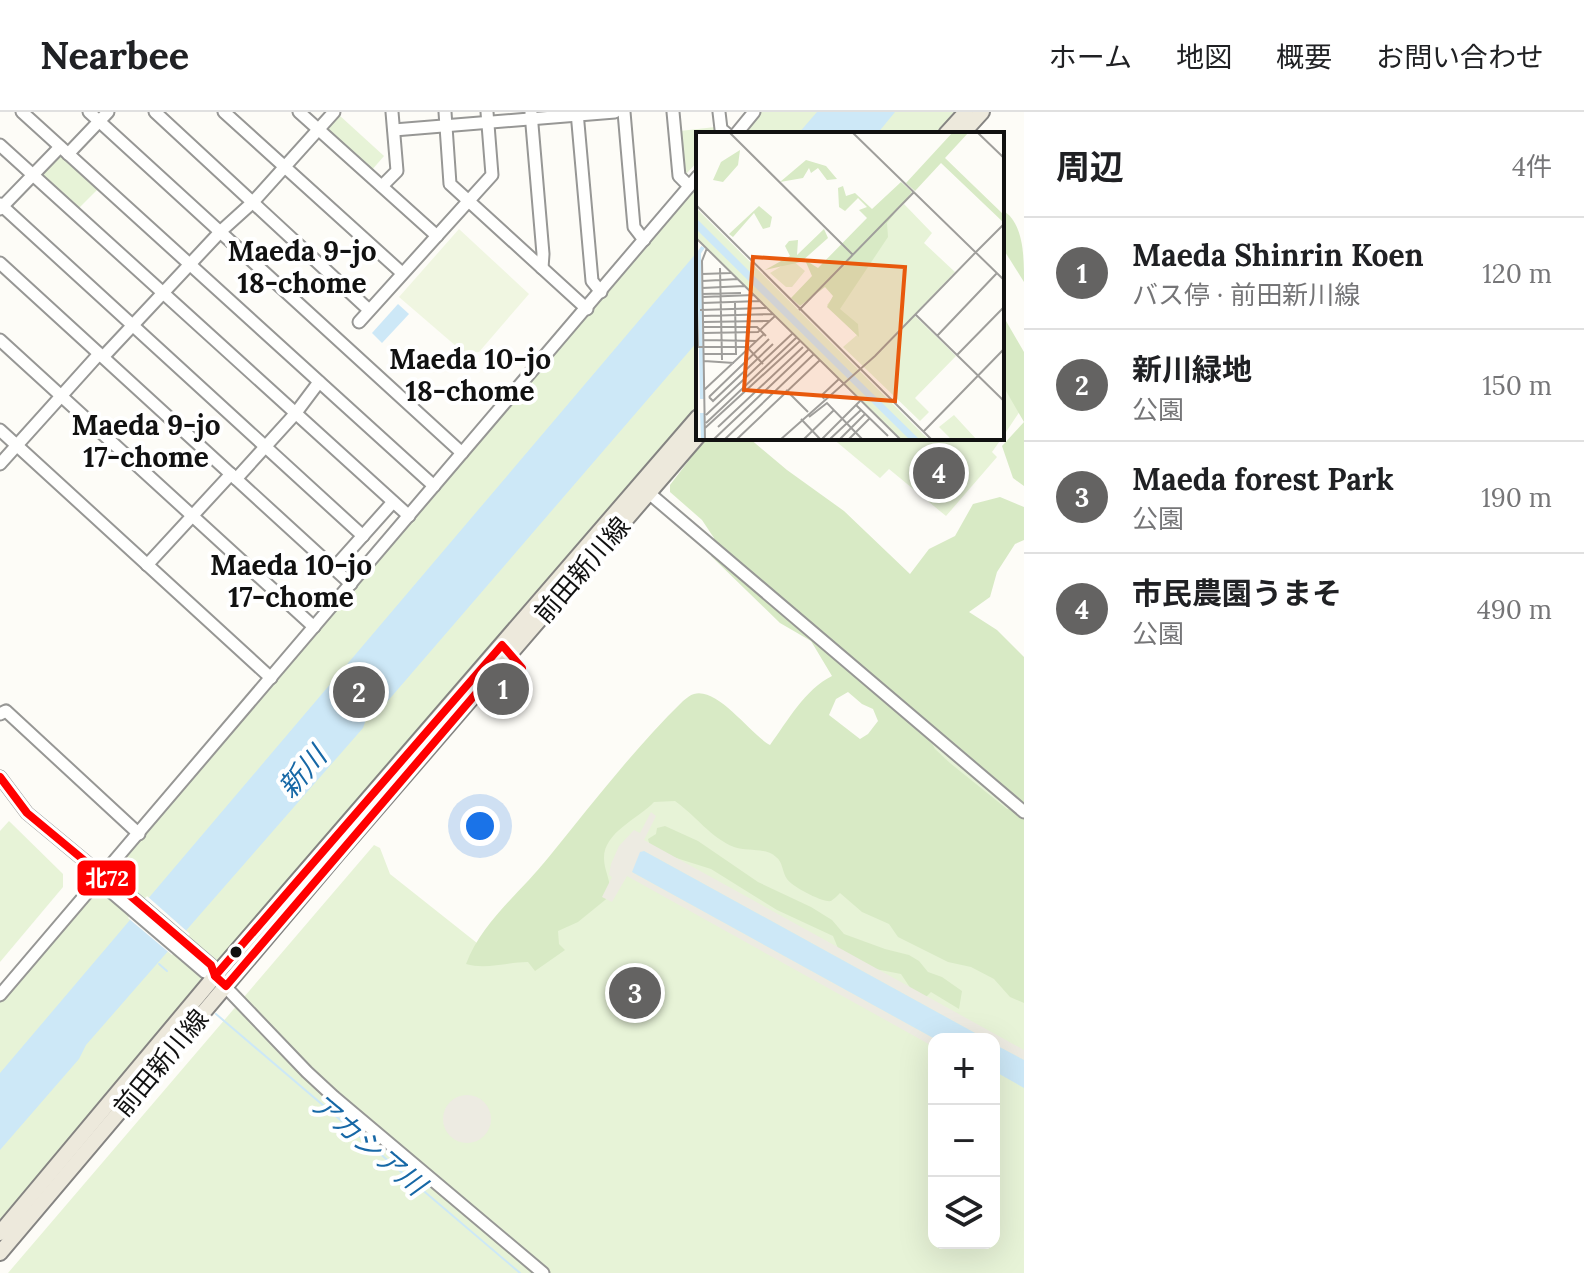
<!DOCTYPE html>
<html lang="ja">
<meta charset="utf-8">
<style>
:root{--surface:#fff;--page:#f6f6f6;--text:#202124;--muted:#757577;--line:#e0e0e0;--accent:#646362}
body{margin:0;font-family:Lora,"Noto Sans JP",serif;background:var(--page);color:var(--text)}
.controls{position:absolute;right:24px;bottom:24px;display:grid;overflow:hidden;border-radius:16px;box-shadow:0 8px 32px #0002}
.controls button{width:72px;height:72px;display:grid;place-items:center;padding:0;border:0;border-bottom:2px solid var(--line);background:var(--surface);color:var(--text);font:40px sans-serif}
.you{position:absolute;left:480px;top:714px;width:28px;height:28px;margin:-20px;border:6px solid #fff;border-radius:50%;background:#1a73e8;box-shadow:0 0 0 12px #1a73e833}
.badge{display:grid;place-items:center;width:52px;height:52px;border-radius:50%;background:var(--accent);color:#fff;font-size:26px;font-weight:700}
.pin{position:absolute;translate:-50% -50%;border:4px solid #fff;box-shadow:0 2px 8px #0006}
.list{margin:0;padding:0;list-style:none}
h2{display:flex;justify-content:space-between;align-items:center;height:104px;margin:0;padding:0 32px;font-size:34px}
h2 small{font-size:26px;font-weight:400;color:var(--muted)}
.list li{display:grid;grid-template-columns:52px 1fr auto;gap:24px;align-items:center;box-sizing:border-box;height:112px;padding:0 32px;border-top:2px solid var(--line)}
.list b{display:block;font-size:30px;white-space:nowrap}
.list p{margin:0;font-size:26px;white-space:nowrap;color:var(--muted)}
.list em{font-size:26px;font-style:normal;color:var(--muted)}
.icon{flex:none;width:44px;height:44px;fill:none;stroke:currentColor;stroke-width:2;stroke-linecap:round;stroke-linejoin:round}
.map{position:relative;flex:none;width:1024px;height:1161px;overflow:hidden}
header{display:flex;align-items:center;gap:48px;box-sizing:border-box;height:112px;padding:0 40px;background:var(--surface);border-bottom:2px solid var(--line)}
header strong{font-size:38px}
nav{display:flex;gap:44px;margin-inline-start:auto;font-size:28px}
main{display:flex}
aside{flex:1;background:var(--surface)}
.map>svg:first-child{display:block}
.green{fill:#e7f3d7;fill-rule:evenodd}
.forest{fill:#d8eac5;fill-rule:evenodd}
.pitch{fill:#f0f6e1}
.plaza{fill:#edebe2}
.water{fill:#cde8f7}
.pier{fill:#fdfcf7}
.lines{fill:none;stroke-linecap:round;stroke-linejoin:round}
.stream{stroke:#cde8f7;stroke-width:2}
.minor-casing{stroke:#979795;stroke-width:15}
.major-casing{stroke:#858482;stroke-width:18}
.minor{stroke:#fffffe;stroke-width:11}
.major{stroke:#ede9dc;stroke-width:14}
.bus-1-casing{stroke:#fff;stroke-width:14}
.bus-1{stroke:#f00;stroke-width:8}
.bus-dot{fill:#111;stroke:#fff;stroke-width:3}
.labels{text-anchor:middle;stroke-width:8;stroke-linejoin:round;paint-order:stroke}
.street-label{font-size:26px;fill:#111;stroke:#fff}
.neighbourhood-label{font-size:28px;font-weight:bold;fill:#111;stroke:#fff}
.water-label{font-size:28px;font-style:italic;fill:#1768a6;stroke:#fff}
.inset-river{fill:none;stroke:#cde8f7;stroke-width:4}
.inset-road{fill:none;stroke:#9f9e9b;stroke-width:2}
.view{fill:#e8590c;fill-opacity:0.15;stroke:#e8590c;stroke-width:4}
.inset-edge{fill:none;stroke:#111;stroke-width:4}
.line-badge{stroke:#fff;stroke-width:3}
.badge-label{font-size:22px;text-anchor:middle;font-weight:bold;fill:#fff}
</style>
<header>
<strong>Nearbee</strong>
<nav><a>ホーム</a><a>地図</a><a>概要</a><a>お問い合わせ</a></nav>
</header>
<main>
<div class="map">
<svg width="1024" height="1161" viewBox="0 0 1024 1161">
<rect width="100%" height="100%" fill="#fdfcf7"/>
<g class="green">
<path d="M759,0H954L935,22H740Z"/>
<path d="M339,3L384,44L371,59L328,18V15Z"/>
<path d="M715,15V22H698V49L687,61L683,60L680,19Z"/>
<path d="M57,42H61L98,77L79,96L43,63V60Z"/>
<path d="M698,72V295L0,1108V889Z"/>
<path d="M1002,258L1020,299L1002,326Z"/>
<path d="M832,326H1002L992,340L997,345L946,404L889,357L880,366Z"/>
<path d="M695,588L767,641L865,642L898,602L1024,704V1161H8L374,733L380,736L390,762L482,835ZM934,927H994V1131H934Z"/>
<path d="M9,709L63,762V775L0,850V719Z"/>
</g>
<g class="forest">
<path d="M1002,98C1024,110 1024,145 1024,170L1002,135Z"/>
<path d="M1002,202L1024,240V374L1013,366L1002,334L1024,310L1002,272Z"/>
<path d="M706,326H749L787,358L844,399L910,462L929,437L955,424L973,392L1000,385L1024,395V428L1015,432L997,460L990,485L969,500L997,518L1024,545V692L949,627L928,623L935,637L950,651L1007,697H1024V891L1010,885L994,867L971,855L948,850L898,825L889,812L862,800L840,781C837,784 834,787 831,789C823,791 791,774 787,767C782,760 783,750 776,745C766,735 747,740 734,735C711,726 695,703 675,689L654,690C638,707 604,720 604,746C604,759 612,770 610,784L578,810L558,819L559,832L565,838L535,859L528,850C507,850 486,858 466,852C482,810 520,781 548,746C592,692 633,638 683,589C687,586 690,583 694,582C718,575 750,622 770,633C787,610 805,577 832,564L811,529L780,511L711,444L714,426L702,408L670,380V373ZM848,580L862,592L873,597L878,609L868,622L860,627L829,603L836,587Z"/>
<path d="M665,714L698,729L758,770L811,795L832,808L844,822L885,837L909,843L919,849L928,860L942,865L962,879L959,897L931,880L924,887L913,880L901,862L865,855L840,841L833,824L777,798L711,757L651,738L648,727L656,722L657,716Z"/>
</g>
<path class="pitch" d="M459,117L529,182L479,240L464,241L399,185Z"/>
<g class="plaza">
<path d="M651,700L656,704L644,728L1024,938V948L994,932V927H986L644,739L632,760L935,927L934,935L627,764L612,790L602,785L612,765L609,763L611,752L619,734L634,718L640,721Z"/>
<circle cx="467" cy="1007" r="24"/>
</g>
<g class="water">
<path d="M817,0H895L877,22H798Z"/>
<path d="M698,139V229L380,598L368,602L363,616L86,933L79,947L0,1038V961Z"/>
<path d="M398,192L409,202L382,231L372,221Z"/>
<path d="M644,739L986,927H935L632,760L640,740Z"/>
<path d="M994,932L1024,948V976L994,959Z"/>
</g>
<path class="pier" d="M147,784L190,822L172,843L128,806Z"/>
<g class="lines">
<g class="stream">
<path d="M159,852L167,859"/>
<path d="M216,902L520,1161"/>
</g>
<defs>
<g id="minor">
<path d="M22,0L434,374"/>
<path d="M89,0L462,341"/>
<path d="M155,0L369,198"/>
<path d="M224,0L402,161"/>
<path d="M299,0L437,124"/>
<path d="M445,0L450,72L587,197"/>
<path d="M577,0L592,169L601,180"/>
<path d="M624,0L634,115L644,128"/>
<path d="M673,0L679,64L689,74"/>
<path d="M719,0L721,17L727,22"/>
<path d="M531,1L543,142L542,156"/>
<path d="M394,18L615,0"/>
<path d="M736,22L754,0"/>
<path d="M0,33L409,404"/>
<path d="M68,42L108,0"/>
<path d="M382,74L397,59L392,0"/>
<path d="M0,92L363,424"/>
<path d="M0,97L60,35"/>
<path d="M0,151L351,472"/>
<path d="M359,210L492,63L487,0"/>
<path d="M0,228L314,515"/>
<path d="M103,245L221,119L253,90L334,0"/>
<path d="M0,318L271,566"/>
<path d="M0,352L99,242"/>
<path d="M236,367L295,302L319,270"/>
<path d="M643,376L1024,700"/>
<path d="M147,453L231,362"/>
<path d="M334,456L393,390"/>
<path d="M0,602L6,599L139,722"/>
<path d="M0,665L27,701L103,764L113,769L211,853L215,864L307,960L334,985L543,1161"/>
<path d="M103,764L109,778L205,860L215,864"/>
<path d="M0,883L698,64"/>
</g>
<g id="major">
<path d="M946,22L966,0"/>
<path d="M962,22L982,0"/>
<path d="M0,1121L215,864L698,305"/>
<path d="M0,1141L339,740L698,324"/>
</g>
</defs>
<use href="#minor" class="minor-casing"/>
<use href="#major" class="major-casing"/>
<use href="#minor" class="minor"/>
<use href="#major" class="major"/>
<defs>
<g id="bus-1">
<path d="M502,533L522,556L521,573L512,575L491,564L226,874L215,864Z"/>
<path d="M0,665L27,701L103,764L113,769L211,853L215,864"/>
</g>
</defs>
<use href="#bus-1" class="bus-1-casing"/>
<use href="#bus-1" class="bus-1"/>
</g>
<circle class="bus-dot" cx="236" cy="840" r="7"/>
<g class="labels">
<g class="street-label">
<text transform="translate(582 458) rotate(-49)" y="9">前田新川線</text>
<text transform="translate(161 951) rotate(-50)" y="9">前田新川線</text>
</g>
<g class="neighbourhood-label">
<text x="302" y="149">Maeda 9-jo<tspan x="302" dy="32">18-chome</tspan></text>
<text x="470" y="257">Maeda 10-jo<tspan x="470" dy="32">18-chome</tspan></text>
<text x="146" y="323">Maeda 9-jo<tspan x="146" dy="32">17-chome</tspan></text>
<text x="291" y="463">Maeda 10-jo<tspan x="291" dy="32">17-chome</tspan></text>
</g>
<g class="water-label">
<text transform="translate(302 660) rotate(-49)" y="10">新川</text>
<text transform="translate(368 1032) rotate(40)" y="10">アカシア川</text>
</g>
</g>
<g transform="translate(696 20)">
<rect width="308" height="308" fill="#fdfcf7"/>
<path d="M208,72L236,101L228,111L259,140L218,183L260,224L219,266L233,280L224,289L147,215L161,203L131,173L138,164L135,147ZM0,76L233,308H206L0,106ZM96,128L109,139L96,155H90L74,141ZM258,283L281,308H256L243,295Z" fill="#e7f3d7"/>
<path d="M257,0H273L249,26L308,83V91L245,31L219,59L210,51ZM44,18L42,33L27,50L17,48L25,30ZM110,28L130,34L141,47L131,48L122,36L115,41L113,36L107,46L84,50ZM205,50L216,60L191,91L192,105L144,177L162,192L163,205L131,175L137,164L129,155L104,174L95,166L116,144L109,128L122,136L171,86L163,78L171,75L162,66L149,79L143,75L142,56L147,54L150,64L159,61L176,77ZM63,74L76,85L74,95L67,97L58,81L37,105L33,102ZM128,97L132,106L105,130L69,138L94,124L89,114L93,109L102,108L101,123Z" fill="#d8eac5"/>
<path d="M0,86L130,216L224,308H214L0,97Z" fill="#cde8f7"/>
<path class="inset-river" d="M6,267L3,121L7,115M6,281L7,307"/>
<path class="inset-road" d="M33,0L157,123M156,0L308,148M281,0L308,26M0,73L236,308M0,106L205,308M280,120L308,92M24,136L26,228M0,141L2,215M6,142L35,141M6,149L42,147M6,156L49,154M6,162L45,161M6,165L58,163M6,171L64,169M4,178L70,176M103,178L218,60M219,182L308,269M7,184L77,182M7,190L73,189M7,195H61L70,204M7,201L62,200L79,184M241,204L301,141M7,208L61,209M0,215H51L67,232M7,222H40L39,171M261,223L308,175M8,229L38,231M8,258L68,202M90,258L112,280M13,265L17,269L77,212M13,265L73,207M128,267L126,263L143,247M160,273L192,304M10,283L97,201M113,285L131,271L167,308M105,287L125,308M10,291L101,205M22,295L107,215M0,296V215M9,296L104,209M228,299L308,217M134,307L165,278M9,308L6,129L11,116M17,308L113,217M28,308L118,222M40,308L124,228M84,308L179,224L280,120M107,308L138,278M125,308L165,268M143,308L169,282M152,308L174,286"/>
<path class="view" d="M57,125L209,135L199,269L48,258Z"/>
<rect width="308" height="308" class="inset-edge"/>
</g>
<rect class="line-badge" x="76" y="747" width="61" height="38" rx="8" fill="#f00"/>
<g class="badge-label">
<text x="107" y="774">北72</text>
</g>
</svg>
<div class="controls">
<button>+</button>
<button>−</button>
<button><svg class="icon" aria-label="layers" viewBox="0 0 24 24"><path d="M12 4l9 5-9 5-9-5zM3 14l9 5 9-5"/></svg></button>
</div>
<div class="you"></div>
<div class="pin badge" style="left:503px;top:577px">1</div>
<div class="pin badge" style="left:359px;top:580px">2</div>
<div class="pin badge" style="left:635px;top:881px">3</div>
<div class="pin badge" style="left:939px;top:361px">4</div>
</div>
<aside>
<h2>周辺<small>4件</small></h2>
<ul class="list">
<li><span class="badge">1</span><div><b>Maeda Shinrin Koen</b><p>バス停 · 前田新川線</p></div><em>120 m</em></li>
<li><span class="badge">2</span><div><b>新川緑地</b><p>公園</p></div><em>150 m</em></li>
<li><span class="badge">3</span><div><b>Maeda forest Park</b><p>公園</p></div><em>190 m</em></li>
<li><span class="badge">4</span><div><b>市民農園うまそ</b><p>公園</p></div><em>490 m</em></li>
</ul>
</aside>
</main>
